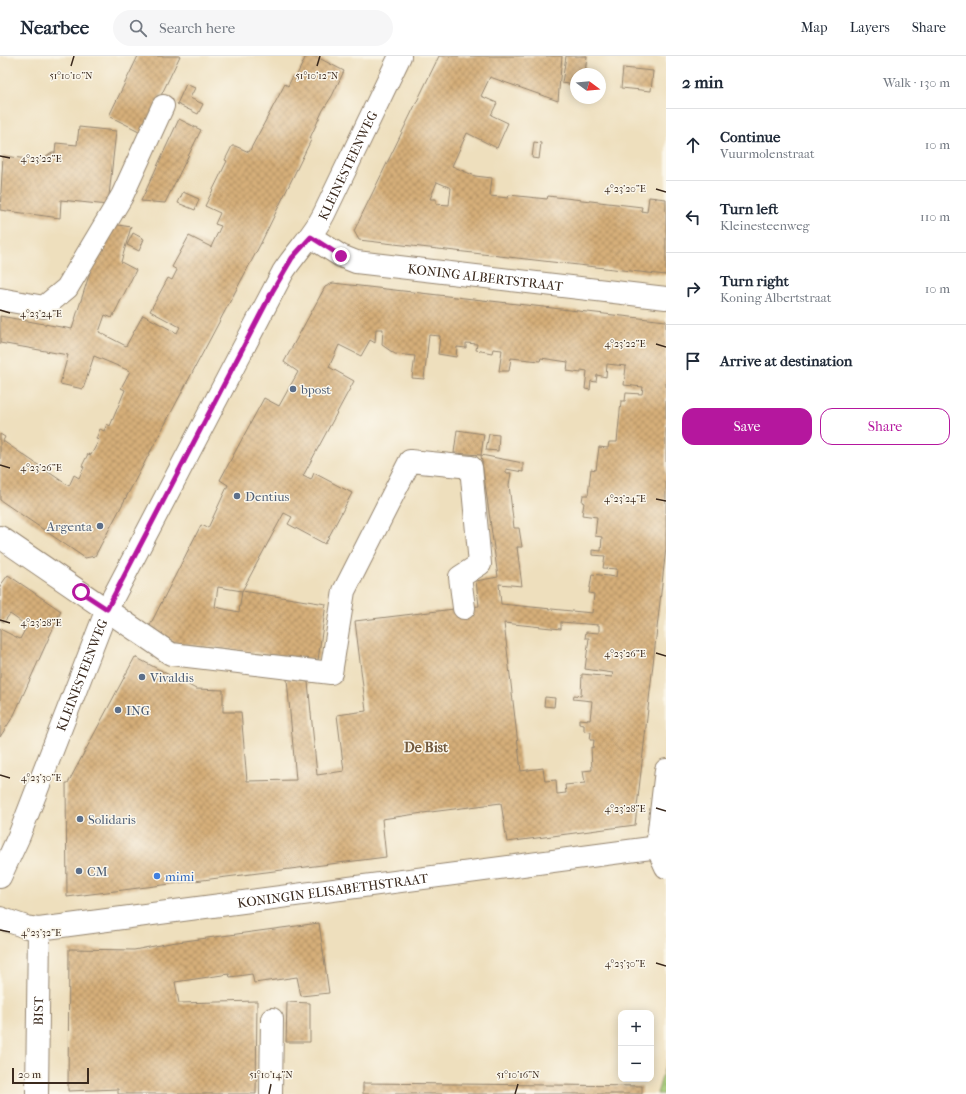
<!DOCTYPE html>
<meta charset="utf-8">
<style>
:root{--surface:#fff;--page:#f6f6f7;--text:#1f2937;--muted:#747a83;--line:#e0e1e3;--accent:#b5179e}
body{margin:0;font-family:"IM FELL French Canon",serif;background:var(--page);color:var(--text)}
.controls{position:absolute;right:12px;bottom:12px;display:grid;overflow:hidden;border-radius:8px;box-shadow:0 2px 10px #0003}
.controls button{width:36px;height:36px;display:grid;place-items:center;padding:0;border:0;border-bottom:1px solid var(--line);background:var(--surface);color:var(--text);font:20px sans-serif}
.compass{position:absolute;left:570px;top:12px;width:36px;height:36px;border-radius:50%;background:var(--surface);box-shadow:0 2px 10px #0003;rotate:106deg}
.scale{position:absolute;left:12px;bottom:10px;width:77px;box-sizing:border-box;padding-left:4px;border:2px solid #3b2a1e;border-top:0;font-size:11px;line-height:14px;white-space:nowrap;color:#3b2a1e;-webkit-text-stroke:3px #fbf7ec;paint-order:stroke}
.stop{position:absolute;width:12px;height:12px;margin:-9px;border:3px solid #b5179e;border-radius:50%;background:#fff}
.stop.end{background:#b5179e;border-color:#fff;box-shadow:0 1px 4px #0008}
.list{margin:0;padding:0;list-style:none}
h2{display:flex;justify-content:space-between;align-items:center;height:52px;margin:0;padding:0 16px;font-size:17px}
h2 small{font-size:13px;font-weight:400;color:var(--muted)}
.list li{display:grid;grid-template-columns:26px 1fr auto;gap:12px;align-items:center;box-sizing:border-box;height:72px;padding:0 16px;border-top:1px solid var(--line)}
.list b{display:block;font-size:15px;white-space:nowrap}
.list p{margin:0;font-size:13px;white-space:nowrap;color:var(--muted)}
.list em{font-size:13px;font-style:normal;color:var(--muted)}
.actions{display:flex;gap:8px;padding:12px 16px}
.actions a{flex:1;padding:9px 0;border:1px solid var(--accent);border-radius:12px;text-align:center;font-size:14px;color:var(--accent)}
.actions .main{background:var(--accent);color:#fff}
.icon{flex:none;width:22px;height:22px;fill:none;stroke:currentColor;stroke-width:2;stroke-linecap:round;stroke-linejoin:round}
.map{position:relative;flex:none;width:666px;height:1038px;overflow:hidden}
header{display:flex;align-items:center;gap:24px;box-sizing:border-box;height:56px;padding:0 20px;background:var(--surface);border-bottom:1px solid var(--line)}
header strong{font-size:19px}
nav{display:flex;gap:22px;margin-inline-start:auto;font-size:14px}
.search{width:280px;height:36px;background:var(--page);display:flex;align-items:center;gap:10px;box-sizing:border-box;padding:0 14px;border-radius:22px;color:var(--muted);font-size:15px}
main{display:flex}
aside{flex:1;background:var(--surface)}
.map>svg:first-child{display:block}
.park{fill:url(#park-crowns);stroke:#6e7a4a}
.building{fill:url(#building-cross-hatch);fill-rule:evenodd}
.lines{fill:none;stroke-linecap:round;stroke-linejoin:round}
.minor-casing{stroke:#94846e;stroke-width:24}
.minor{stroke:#fff;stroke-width:22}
.route{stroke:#b5179e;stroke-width:5}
.ticks{fill:none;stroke:#3b2a1e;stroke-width:1.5}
.service-dot{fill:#5c6f8a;stroke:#fbf7ec;stroke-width:1.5}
.shop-dot{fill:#3f7fe0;stroke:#fbf7ec;stroke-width:1.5}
.labels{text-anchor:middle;stroke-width:3;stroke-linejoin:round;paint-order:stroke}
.street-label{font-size:13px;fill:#3b2a1e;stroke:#fbf7ec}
.service-label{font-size:13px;fill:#4e5e75;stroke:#fbf7ec;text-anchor:start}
.shop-label{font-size:13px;fill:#366cbe;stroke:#fbf7ec;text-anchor:start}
.neighbourhood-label{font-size:14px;font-weight:bold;fill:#71593e;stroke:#fbf7ec}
.ticks-label{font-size:10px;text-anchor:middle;fill:#3b2a1e;stroke:#fbf7ec;stroke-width:3;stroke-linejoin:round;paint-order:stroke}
</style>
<header>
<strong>Nearbee</strong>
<div class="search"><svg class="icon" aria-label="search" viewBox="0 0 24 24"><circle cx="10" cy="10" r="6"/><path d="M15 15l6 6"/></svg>Search here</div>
<nav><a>Map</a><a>Layers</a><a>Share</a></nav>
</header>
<main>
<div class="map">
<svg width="666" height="1038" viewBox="0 0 666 1038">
<defs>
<pattern id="park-crowns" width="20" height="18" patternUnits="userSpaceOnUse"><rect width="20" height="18" fill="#a2ca75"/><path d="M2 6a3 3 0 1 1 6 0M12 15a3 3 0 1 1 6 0" fill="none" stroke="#85a45f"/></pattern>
<pattern id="building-cross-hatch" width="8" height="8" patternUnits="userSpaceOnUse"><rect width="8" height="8" fill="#d6af79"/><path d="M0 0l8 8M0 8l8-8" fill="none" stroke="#af8f63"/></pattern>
</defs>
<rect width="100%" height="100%" fill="#fbf7ec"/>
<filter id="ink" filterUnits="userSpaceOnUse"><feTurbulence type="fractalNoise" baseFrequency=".025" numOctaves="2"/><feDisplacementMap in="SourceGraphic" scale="8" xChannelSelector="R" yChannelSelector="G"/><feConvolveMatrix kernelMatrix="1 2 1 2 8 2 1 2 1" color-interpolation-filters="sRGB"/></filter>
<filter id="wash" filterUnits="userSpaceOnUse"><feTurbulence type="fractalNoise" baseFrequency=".012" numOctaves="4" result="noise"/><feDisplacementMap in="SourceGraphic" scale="16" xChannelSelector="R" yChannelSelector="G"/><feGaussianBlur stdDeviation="0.9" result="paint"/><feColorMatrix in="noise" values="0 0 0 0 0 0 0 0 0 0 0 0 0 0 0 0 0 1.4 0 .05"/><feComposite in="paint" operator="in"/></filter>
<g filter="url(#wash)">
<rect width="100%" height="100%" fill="#eedfbd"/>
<path class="park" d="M665,1010L666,1038H657Z"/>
<g id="blocks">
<g class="building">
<path d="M138,0H180L143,77L109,60Z"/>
<path d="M306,0H315L344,15L332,40L323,54L310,82H312L260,189L95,500L85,502L0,444V378L5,381L3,385L69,430L74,419L79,422L84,411L82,410L88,398L91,399L99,384L96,383L100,373L104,375L107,368L110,370L125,334L121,332L130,315L94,300L83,333L60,328L68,299L0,287V260L72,273L97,194L112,168L131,171L121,206L136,214L112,262L105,259L99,276L126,290L143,259L177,277L180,271L150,255L168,222L172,224L177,214L172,211L189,180L211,191L221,170L215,168L220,157L205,150L227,105L225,104L232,90H235L249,96L285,28L288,30L293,20L296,21Z"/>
<path d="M439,0H562L558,45L490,21L481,40L497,47L491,59L508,67L497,92L467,77L452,110L475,120L492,122L490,140L508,142L509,139L547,143L548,140L642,151L641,155L647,156L649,141L666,143V219L359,184L354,175ZM437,126L451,132L449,149L436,148V143H430Z"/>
<path d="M566,0H587L585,18H576V29L562,27Z"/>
<path d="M623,12L653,15L651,35L621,32Z"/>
<path d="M186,28L195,32L190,42L203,48L198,58L177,48Z"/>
<path d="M179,63L201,74L165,147L141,145Z"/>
<path d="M79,71L116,75L108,149L61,144L60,162L0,154L3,100L46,105V101L52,97H55L56,87L77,89Z"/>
<path d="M534,86L541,87L539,103L532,102Z"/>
<path d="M183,136L199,143L195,154L178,147Z"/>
<path d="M133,177L144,183L139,195L127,189Z"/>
<path d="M333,227L666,265V492L635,769L507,786L501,747L423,757L382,763L386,801L67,841L66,727H68L135,601L196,633L223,634V656H241L247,725L296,724L287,623L308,626L317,719L344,715L337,659L366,655L355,565L479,550L476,525L498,521L481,399L523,407V416L506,413V417H511L509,429L514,472H519L522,491H517L522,530L499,528L501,548L592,557L594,538L589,537L592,518L616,521L617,513L603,512L605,500L592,499V494L601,495L602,481L595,480L597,461L582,459L584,447L582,446L583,439H588L591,413L596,414L599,391L608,392L609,386H617L621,345H625L626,337L642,338L643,331L624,329L626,310L607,308L606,321L597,319L596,326L591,325L590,334L585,333L587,315L581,314V317L567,315L568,306L541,302L540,305L511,302L509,315H499L502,294L493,293L492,297L476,294L477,288L466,287V292L457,291L456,301L438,298L440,280L429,279L424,323L412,322L415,300L395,298L382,289L383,273H376L375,287L370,284L361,300L339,289L329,311L354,325L303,420L311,424L314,417L352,437L325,488L288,468L292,461L284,457L242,535L326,548L318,604L176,587L149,571L201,469L208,472L228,429L220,424L264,342L279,350L298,316L284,306L325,231ZM218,531L242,535L239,556L215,551ZM561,566L599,569V577L586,576L585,582H589L585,613L613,617L612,621L582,618L581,640L574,639L573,643L592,645L590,664L579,663V668L584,669V675L591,676L590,684H594L593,692L591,691L592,714L583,715L585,727L565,729L566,737L557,738L556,724L545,725L543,712L521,715L504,567L561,573Z"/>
<path d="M457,374L484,378L481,399L454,397Z"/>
<path d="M489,378L499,379L498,395L486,394Z"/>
<path d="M8,519L61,555L14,659L0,681V573L20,583L27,570L10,558L4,566L0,564V530Z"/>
<path d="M545,641L555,642L554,651L544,650Z"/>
<path d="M319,867L329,937L301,940L297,921L254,927L252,918L230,921L229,918L175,926L179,947L257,945L256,1038H118V1033L68,1035L69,893L134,894L170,887Z"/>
<path d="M287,946L310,947V986H286Z"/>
<path d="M363,1027L642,1030V1038H363Z"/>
</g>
</g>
</g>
<g filter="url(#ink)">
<use href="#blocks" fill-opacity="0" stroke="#94846e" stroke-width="1"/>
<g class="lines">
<defs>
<g id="minor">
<path id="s1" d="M311,181L341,200L356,206L666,242"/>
<path d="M0,243L44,251L67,232L122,140L163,50"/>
<path d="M0,481L171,598L331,617L344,535L410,405L471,411L480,508L460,521L464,552"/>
<path d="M666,714L657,791L666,811"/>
<path id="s2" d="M0,821L19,780L107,553L283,216C296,196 313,180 324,158L400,0"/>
<path id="s3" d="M0,862L26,871L39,873L666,790"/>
<path id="s4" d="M37,1038L39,873"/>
<path d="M271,1038L272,963"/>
</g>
</defs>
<use href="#minor" class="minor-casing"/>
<use href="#minor" class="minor"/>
</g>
</g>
<g class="lines" filter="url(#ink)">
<path class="route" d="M81,536L107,553L272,236L292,202L311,181L341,200"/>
</g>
<path class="ticks" d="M71,10L74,0M317,10L320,0M0,100L10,102M656,133L666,136M0,254L10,257M656,288L666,291M0,409L10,412M656,443L666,445M0,564L10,567M656,597L666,600M0,719L10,722M656,752L666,755M0,874L10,876M656,907L666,910M269,1038L271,1028M515,1038L518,1028"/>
<g class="service-dot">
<circle cx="293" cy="333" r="4"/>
<circle cx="237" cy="440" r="4"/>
<circle cx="100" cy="470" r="4"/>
<circle cx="142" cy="621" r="4"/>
<circle cx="118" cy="654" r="4"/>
<circle cx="80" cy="763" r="4"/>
<circle cx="79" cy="815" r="4"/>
</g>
<circle class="shop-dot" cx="157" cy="820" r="4"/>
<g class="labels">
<g class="street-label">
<text dy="5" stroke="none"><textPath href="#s2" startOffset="794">KLEINESTEENWEG</textPath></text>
<text dy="5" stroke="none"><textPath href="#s1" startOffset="182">KONING ALBERTSTRAAT</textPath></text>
<text dy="5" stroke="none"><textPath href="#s2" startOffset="218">KLEINESTEENWEG</textPath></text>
<text dy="5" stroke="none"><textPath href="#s3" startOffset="337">KONINGIN ELISABETHSTRAAT</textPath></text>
<text dy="5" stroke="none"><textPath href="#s4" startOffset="83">BIST</textPath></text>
</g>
<g class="service-label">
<text x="301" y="338">bpost</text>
<text x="245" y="445">Dentius</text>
<text x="92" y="475" text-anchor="end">Argenta</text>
<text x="150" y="626">Vivaldis</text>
<text x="126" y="659">ING</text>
<text x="88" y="768">Solidaris</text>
<text x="87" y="820">CM</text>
</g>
<g class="shop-label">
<text x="165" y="825">mimi</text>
</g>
<g class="neighbourhood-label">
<text x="426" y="696">De Bist</text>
</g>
</g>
<g class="ticks-label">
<text x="71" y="23">51°10'10"N</text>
<text x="317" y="23">51°10'12"N</text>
<text x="41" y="106">4°23'22"E</text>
<text x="625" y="136">4°23'20"E</text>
<text x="41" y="261">4°23'24"E</text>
<text x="625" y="291">4°23'22"E</text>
<text x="41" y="415">4°23'26"E</text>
<text x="625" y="446">4°23'24"E</text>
<text x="41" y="570">4°23'28"E</text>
<text x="625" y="601">4°23'26"E</text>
<text x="41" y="725">4°23'30"E</text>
<text x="625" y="756">4°23'28"E</text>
<text x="41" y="880">4°23'32"E</text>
<text x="625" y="911">4°23'30"E</text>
<text x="271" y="1022">51°10'14"N</text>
<text x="518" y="1022">51°10'16"N</text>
</g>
</svg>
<div class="controls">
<button>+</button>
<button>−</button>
</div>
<svg class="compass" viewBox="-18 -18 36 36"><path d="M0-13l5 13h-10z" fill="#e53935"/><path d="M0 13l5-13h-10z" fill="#747a83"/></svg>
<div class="scale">20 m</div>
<div class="stop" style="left:81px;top:536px"></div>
<div class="stop end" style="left:341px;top:200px"></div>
</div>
<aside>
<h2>2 min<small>Walk · 130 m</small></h2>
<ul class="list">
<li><svg class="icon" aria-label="ahead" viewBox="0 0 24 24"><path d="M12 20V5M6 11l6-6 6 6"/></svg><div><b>Continue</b><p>Vuurmolenstraat</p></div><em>10 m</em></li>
<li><svg class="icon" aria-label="left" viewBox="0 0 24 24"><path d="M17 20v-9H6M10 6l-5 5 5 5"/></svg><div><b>Turn left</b><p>Kleinesteenweg</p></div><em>110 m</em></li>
<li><svg class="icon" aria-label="right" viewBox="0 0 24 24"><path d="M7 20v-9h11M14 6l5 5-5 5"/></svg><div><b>Turn right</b><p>Koning Albertstraat</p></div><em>10 m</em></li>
<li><svg class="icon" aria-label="arrive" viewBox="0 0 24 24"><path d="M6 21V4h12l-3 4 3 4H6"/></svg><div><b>Arrive at destination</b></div></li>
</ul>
<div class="actions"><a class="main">Save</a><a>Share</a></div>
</aside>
</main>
